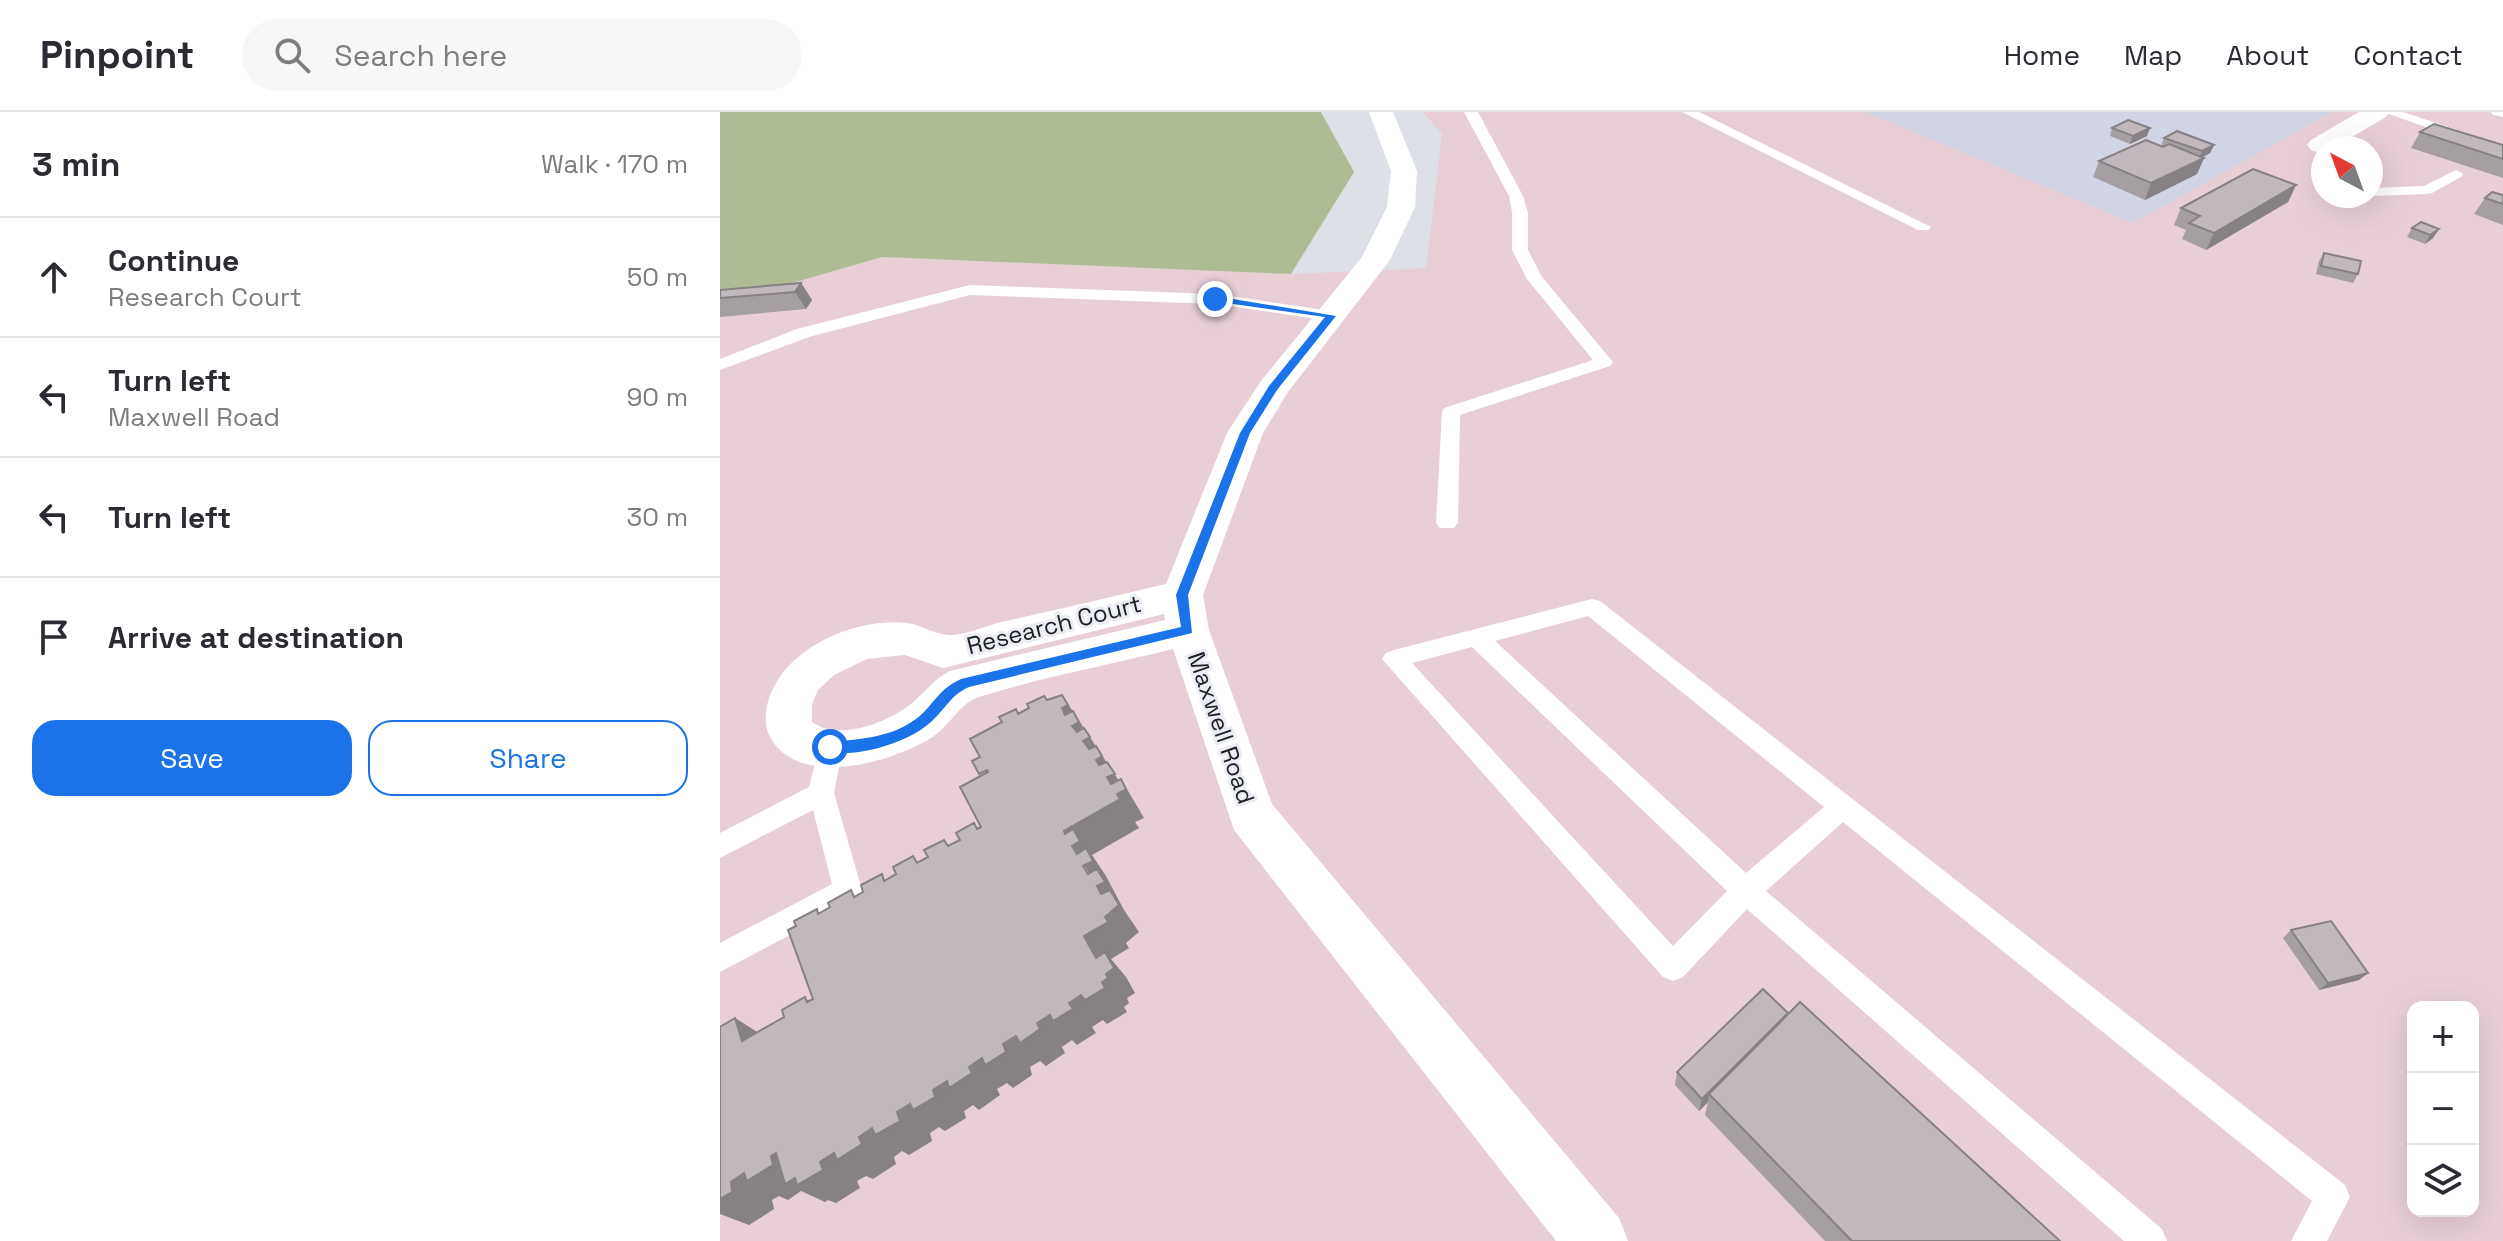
<!DOCTYPE html>
<meta charset="utf-8">
<style>
:root{--surface:#fff;--page:#f7f7f7;--text:#2b2b33;--muted:#7c7c81;--line:#e1e1e2;--accent:#1a73e8}
body{margin:0;font-family:"Space Grotesk",sans-serif;background:var(--page);color:var(--text)}
.controls{position:absolute;right:24px;bottom:24px;display:grid;overflow:hidden;border-radius:16px;box-shadow:0 8px 32px #0002}
.controls button{width:72px;height:72px;display:grid;place-items:center;padding:0;border:0;border-bottom:2px solid var(--line);background:var(--surface);color:var(--text);font:40px sans-serif}
.compass{position:absolute;left:1591px;top:24px;width:72px;height:72px;border-radius:50%;background:var(--surface);box-shadow:0 8px 32px #0002;rotate:319deg}
.stop{position:absolute;width:24px;height:24px;margin:-18px;border:6px solid #1a73e8;border-radius:50%;background:#fff}
.stop.end{background:#1a73e8;border-color:#fff;box-shadow:0 2px 8px #0008}
.list{margin:0;padding:0;list-style:none}
h2{display:flex;justify-content:space-between;align-items:center;height:104px;margin:0;padding:0 32px;font-size:34px}
h2 small{font-size:26px;font-weight:400;color:var(--muted)}
.list li{display:grid;grid-template-columns:52px 1fr auto;gap:24px;align-items:center;box-sizing:border-box;height:120px;padding:0 32px;border-top:2px solid var(--line)}
.list b{display:block;font-size:30px;white-space:nowrap}
.list p{margin:0;font-size:26px;white-space:nowrap;color:var(--muted)}
.list em{font-size:26px;font-style:normal;color:var(--muted)}
.actions{display:flex;gap:16px;padding:24px 32px}
.actions a{flex:1;padding:18px 0;border:2px solid var(--accent);border-radius:24px;text-align:center;font-size:28px;color:var(--accent)}
.actions .main{background:var(--accent);color:#fff}
.icon{flex:none;width:44px;height:44px;fill:none;stroke:currentColor;stroke-width:2;stroke-linecap:round;stroke-linejoin:round}
.map{position:relative;flex:none;width:1783px;height:1129px;overflow:hidden}
header{display:flex;align-items:center;gap:48px;box-sizing:border-box;height:112px;padding:0 40px;background:var(--surface);border-bottom:2px solid var(--line)}
header strong{font-size:38px}
nav{display:flex;gap:44px;margin-inline-start:auto;font-size:28px}
.search{width:560px;height:72px;background:var(--page);display:flex;align-items:center;gap:20px;box-sizing:border-box;padding:0 28px;border-radius:44px;color:var(--muted);font-size:30px}
main{display:flex}
aside{flex:1;background:var(--surface)}
.map>svg:first-child{display:block}
.commercial{fill:#e8cfd6;fill-rule:evenodd}
.built{fill:#d1d4e4}
.green{fill:#aebc95}
.lines{fill:none;stroke-linecap:round;stroke-linejoin:round}
.lane{fill:#fff;fill-rule:evenodd}
.street{fill:#fff;fill-rule:evenodd}
.wall{fill:#a59ea3}
.shaded-wall{fill:#868184}
.building{fill:#c0b8bd;stroke:#868184;stroke-width:2}
.route{fill:#1a73e8}
.labels{text-anchor:middle;stroke-width:6;stroke-linejoin:round;paint-order:stroke}
.street-label{font-size:24px;fill:#1f1f22;stroke:#ebedf5}
</style>
<header>
<strong>Pinpoint</strong>
<div class="search"><svg class="icon" aria-label="search" viewBox="0 0 24 24"><circle cx="10" cy="10" r="6"/><path d="M15 15l6 6"/></svg>Search here</div>
<nav><a>Home</a><a>Map</a><a>About</a><a>Contact</a></nav>
</header>
<main>
<aside>
<h2>3 min<small>Walk · 170 m</small></h2>
<ul class="list">
<li><svg class="icon" aria-label="ahead" viewBox="0 0 24 24"><path d="M12 20V5M6 11l6-6 6 6"/></svg><div><b>Continue</b><p>Research Court</p></div><em>50 m</em></li>
<li><svg class="icon" aria-label="left" viewBox="0 0 24 24"><path d="M17 20v-9H6M10 6l-5 5 5 5"/></svg><div><b>Turn left</b><p>Maxwell Road</p></div><em>90 m</em></li>
<li><svg class="icon" aria-label="left" viewBox="0 0 24 24"><path d="M17 20v-9H6M10 6l-5 5 5 5"/></svg><div><b>Turn left</b></div><em>30 m</em></li>
<li><svg class="icon" aria-label="arrive" viewBox="0 0 24 24"><path d="M6 21V4h12l-3 4 3 4H6"/></svg><div><b>Arrive at destination</b></div></li>
</ul>
<div class="actions"><a class="main">Save</a><a>Share</a></div>
</aside>
<div class="map">
<svg width="1783" height="1129" viewBox="0 0 1783 1129">
<rect width="100%" height="100%" fill="#dee0e8"/>
<path class="commercial" d="M703,0H1146L1413,111L1612,0H1783V1129H0V192L162,145L571,162L706,156L722,22ZM1603,36H1651V84H1603ZM1693,895H1753V1099H1693Z"/>
<path class="built" d="M1146,0H1612L1413,111Z"/>
<path class="green" d="M0,0H601L634,60L571,162L162,145L0,192Z"/>
<g class="lines">
<g class="lane">
<path d="M744,0H758L803,84L808,101V138L822,165L893,250L890,254L740,303L738,411L734,416H720L716,411L722,300L724,296L873,248L807,167L792,138V101L789,84Z"/>
<path d="M962,0H979L1211,115L1208,118H1198Z"/>
<path d="M1663,0H1683L1783,33V42Z"/>
<path d="M1771,0H1783V5L1773,3Z"/>
<path d="M1736,58L1743,62L1741,65L1712,81L1707,82L1651,84H1649L1651,76L1704,74Z"/>
<path d="M250,173L495,182L611,199L620,204L611,209L495,192L250,183L89,225L0,258V247L77,217Z"/>
<path d="M872,487L880,489L1625,1073L1630,1085L1607,1129H1571L1592,1089L1123,710L1046,779L1442,1117L1447,1129H1404L1027,797L963,865L953,869L943,865L662,547L666,541L674,538ZM868,504L1104,695L1026,761L775,529ZM752,535L1007,779L953,834L692,551Z"/>
<path d="M110,625L119,628L123,635L114,681L142,778L138,787L0,860V831L112,772L93,698L0,746V721L89,675L101,628Z"/>
</g>
<g class="street">
<path d="M649,0H673L697,59L695,95L670,148L568,280L543,321L483,483L489,518L552,692L899,1106L908,1129H836L514,718L453,537C389,553 322,565 259,585C240,591 230,613 214,624C175,650 76,679 49,623C42,607 47,586 56,571C80,530 140,506 187,511C201,513 215,522 228,523C243,524 266,514 281,510C336,498 391,485 446,472L507,321L541,269L642,145L667,95L671,59ZM444,502L445,508L230,559C212,567 203,584 187,595C163,612 118,629 92,610V592L98,578L114,563L147,547L185,543L223,556Z"/>
<path d="M1639,0H1669L1666,5L1613,36H1603L1600,41L1591,38L1587,33L1591,28Z"/>
</g>
</g>
<g class="wall">
<path d="M1392,16L1427,24L1410,32L1390,24Z"/>
<path d="M1700,20L1783,33V66L1691,36Z"/>
<path d="M1444,26L1494,33L1490,41L1482,45L1484,46L1477,62L1425,88L1373,65L1379,49L1443,35H1444L1441,34Z"/>
<path d="M1576,73L1568,90L1486,138L1462,127L1466,118L1454,113L1461,96Z"/>
<path d="M1783,83V113L1754,102L1765,86Z"/>
<path d="M1692,116L1719,117L1713,126L1705,132L1687,125Z"/>
<path d="M1604,141L1638,162L1633,171L1596,162L1599,149Z"/>
<path d="M81,171L92,188L86,197L0,205V178Z"/>
<path d="M1571,818L1648,861L1639,868L1599,878L1563,826Z"/>
<path d="M1068,901L1067,904L1340,1129H1105L985,1003L988,990L979,999L955,973L957,960Z"/>
</g>
<g class="shaded-wall">
<path d="M1430,16L1427,24L1410,32L1413,24Z"/>
<path d="M1494,33L1490,41L1478,48L1482,39Z"/>
<path d="M1484,46L1477,62L1425,88L1431,71Z"/>
<path d="M1576,73L1568,90L1486,138L1494,121Z"/>
<path d="M1719,117L1713,126L1705,132L1710,123Z"/>
<path d="M81,171L92,188L86,197L75,180Z"/>
<path d="M342,583L405,678L401,667L424,706L415,710L419,716L372,743L386,764L404,798L419,820L406,831L409,836L391,847L406,865L415,881L407,886L409,891L404,895L407,900L387,912L383,908L372,915L376,921L357,933L352,928L342,935L345,941L326,954L320,949L310,955L312,963L293,976L287,971L277,977L280,983L259,998L253,993L244,999L246,1006L225,1019L219,1015L210,1021L212,1029L189,1043L182,1039L174,1045L176,1052L153,1067L146,1064L137,1069L140,1076L116,1091L108,1088L105,1090L81,1079L68,1088L59,1084L52,1088L54,1097L29,1113L0,1102V1073L11,1070L56,1041L100,1050L382,870L376,846L364,824L385,805L381,782L344,719Z"/>
<path d="M1648,861L1639,868L1599,878L1608,871Z"/>
<path d="M1068,901L1063,914L989,982L988,990L979,999L982,987Z"/>
<path d="M15,906L53,930L22,929Z"/>
</g>
<g class="building">
<path d="M1408,8L1430,16L1413,24L1392,16Z"/>
<path d="M1714,12L1783,33V47L1700,20Z"/>
<path d="M1457,19L1494,33L1482,39L1444,26Z"/>
<path d="M1426,28L1443,35L1449,32L1484,46L1431,71L1379,49Z"/>
<path d="M1533,57L1576,73L1494,121L1469,111L1480,104L1461,96Z"/>
<path d="M1772,80L1783,83V92L1765,86Z"/>
<path d="M1701,110L1719,117L1710,123L1692,116Z"/>
<path d="M1604,141L1641,149L1638,162L1601,154Z"/>
<path d="M81,171L75,180L0,186V178Z"/>
<path d="M342,583L348,593L342,596L345,603L353,599L359,610L352,614L357,620L364,616L370,625L363,629L369,637L376,634L382,644L376,648L379,653L387,650L395,662L387,665L391,672L401,667L406,677L397,682L400,687L344,719L345,722L353,717L360,729L352,734L357,742L366,736L373,749L363,754L368,762L377,757L385,770L377,774L381,782L390,778L399,793L385,805L388,810L364,824L376,846L385,840L394,856L386,862L388,866L382,870L385,876L365,888L361,883L349,891L353,897L333,909L330,903L317,911L320,917L300,931L296,924L283,932L286,940L265,953L262,946L249,955L252,961L229,976L227,969L213,978L215,985L193,998L190,992L177,1000L180,1009L155,1023L152,1016L139,1025L142,1032L117,1048L114,1041L100,1050L103,1058L77,1073L75,1066L65,1072L56,1041L51,1044L53,1053L27,1069L24,1061L11,1070L12,1080L0,1087V915L15,906L22,929L64,905L62,898L85,885L87,890L93,887L68,818L76,814L74,809L97,797L98,802L110,795L108,791L131,778L134,785L143,780L141,773L162,762L164,769L176,762L173,755L193,744L197,751L208,745L204,738L224,728L228,734L240,728L236,721L254,711L257,717L261,715L240,675L268,660L267,658L259,662L252,649L260,645L250,627L282,610L279,605L296,597L298,602L309,596L307,592L324,584L327,588Z"/>
<path d="M1611,809L1648,861L1608,871L1571,818Z"/>
<path d="M1043,877L1068,901L982,987L957,960Z"/>
<path d="M1080,890L1340,1129H1132L989,982Z"/>
</g>
<path class="route" d="M495,184L616,204L557,278L530,321L468,483L472,521L249,575C231,583 226,596 212,609C189,631 135,647 105,639V631L110,630C143,627 179,625 204,600C217,586 223,575 241,567L461,515L456,483L520,321L549,274L605,205L492,189Z"/>
<g class="labels">
<g class="street-label">
<text transform="translate(334 513) rotate(-14)" y="8">Research Court</text>
<text transform="translate(501 616) rotate(71)" y="8">Maxwell Road</text>
</g>
</g>
</svg>
<div class="controls">
<button>+</button>
<button>−</button>
<button><svg class="icon" aria-label="layers" viewBox="0 0 24 24"><path d="M12 4l9 5-9 5-9-5zM3 14l9 5 9-5"/></svg></button>
</div>
<svg class="compass" viewBox="-18 -18 36 36"><path d="M0-13l5 13h-10z" fill="#e53935"/><path d="M0 13l5-13h-10z" fill="#7c7c81"/></svg>
<div class="stop" style="left:110px;top:635px"></div>
<div class="stop end" style="left:495px;top:187px"></div>
</div>
</main>
